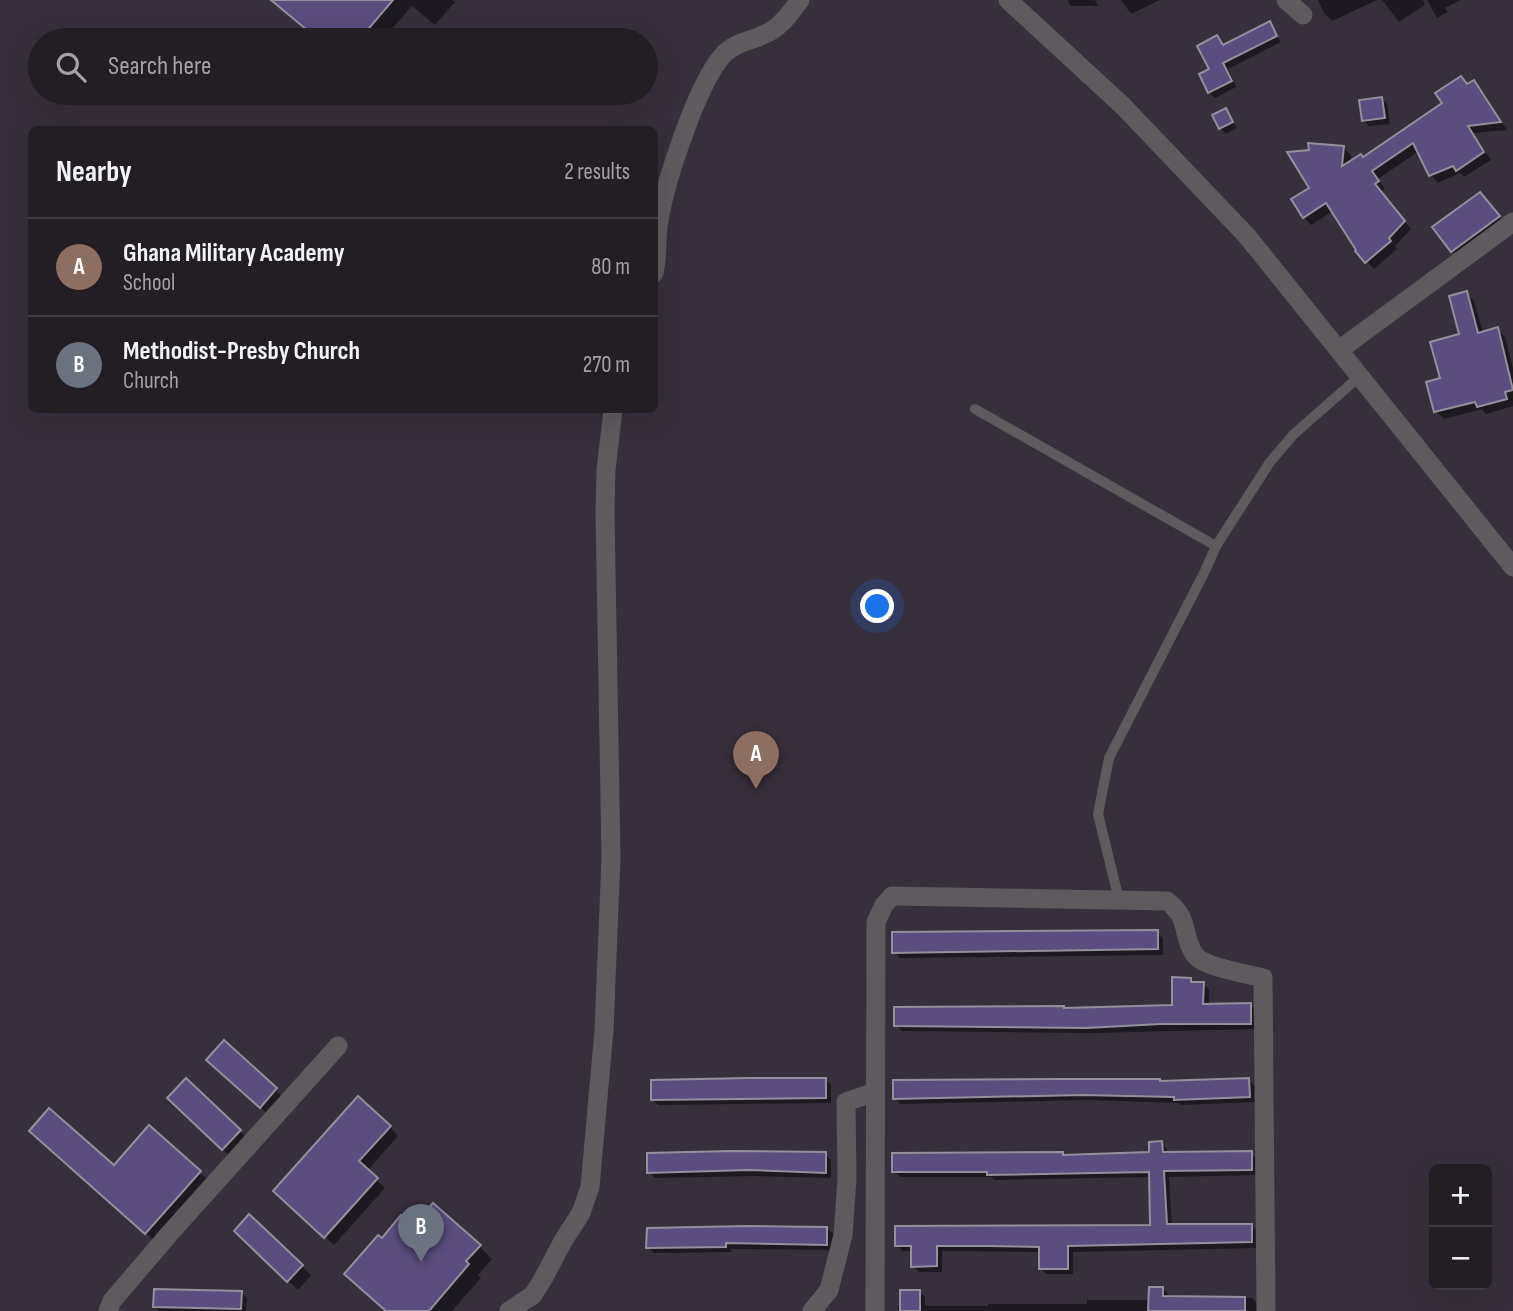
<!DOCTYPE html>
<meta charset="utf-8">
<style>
:root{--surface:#221e24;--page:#2e2b31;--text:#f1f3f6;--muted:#a2a2a6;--line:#3f3c41;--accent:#b45309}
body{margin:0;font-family:"Sofia Sans Condensed",sans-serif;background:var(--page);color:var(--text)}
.controls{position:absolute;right:21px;bottom:21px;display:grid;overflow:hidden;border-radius:10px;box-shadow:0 7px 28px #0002}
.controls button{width:63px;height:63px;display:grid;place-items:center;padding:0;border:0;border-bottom:2px solid var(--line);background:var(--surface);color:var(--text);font:35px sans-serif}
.you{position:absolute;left:878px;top:607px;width:24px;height:24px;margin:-18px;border:5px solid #fff;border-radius:50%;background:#1a73e8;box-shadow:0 0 0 10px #1a73e833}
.badge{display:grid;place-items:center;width:46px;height:46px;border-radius:50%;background:var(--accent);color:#fff;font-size:23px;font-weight:700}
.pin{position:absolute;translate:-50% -58px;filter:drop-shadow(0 2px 4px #0008)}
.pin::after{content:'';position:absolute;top:37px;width:24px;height:21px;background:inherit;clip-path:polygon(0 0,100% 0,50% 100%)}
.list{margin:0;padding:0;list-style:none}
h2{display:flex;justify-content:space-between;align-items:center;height:91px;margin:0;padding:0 28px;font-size:30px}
h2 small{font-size:23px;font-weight:400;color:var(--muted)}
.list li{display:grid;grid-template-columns:46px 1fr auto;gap:21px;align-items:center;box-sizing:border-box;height:98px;padding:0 28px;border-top:2px solid var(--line)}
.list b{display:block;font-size:26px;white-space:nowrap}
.list p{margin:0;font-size:23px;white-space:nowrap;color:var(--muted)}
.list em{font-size:23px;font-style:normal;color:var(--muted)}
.icon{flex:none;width:38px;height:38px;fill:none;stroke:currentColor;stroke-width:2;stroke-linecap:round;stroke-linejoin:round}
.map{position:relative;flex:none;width:1513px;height:1311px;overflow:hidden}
.search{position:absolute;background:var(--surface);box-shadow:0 7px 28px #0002;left:28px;top:28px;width:630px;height:77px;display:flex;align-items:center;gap:18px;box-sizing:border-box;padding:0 24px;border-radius:38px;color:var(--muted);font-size:26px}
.panel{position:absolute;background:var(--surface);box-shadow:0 7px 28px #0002;left:28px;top:126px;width:630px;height:287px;border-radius:10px}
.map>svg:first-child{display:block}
.built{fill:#382f3c;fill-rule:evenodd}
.shadow{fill:#0007}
.building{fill:#5b4d7f;stroke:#92909b;stroke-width:2}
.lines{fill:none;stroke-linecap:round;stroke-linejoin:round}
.service{stroke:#5e5a5d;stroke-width:10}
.minor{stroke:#5e5a5d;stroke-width:19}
</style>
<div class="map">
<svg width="1513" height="1311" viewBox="0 0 1513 1311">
<rect width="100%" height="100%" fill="#2e2830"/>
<path class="built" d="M0,0H1513V1311H0ZM40,40H646V93H40ZM32,130H654V410H32ZM1434,1169H1487V1285H1434Z"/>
<g class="shadow">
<path d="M284,0H452L455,2L435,25L412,6L382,40H319L279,5Z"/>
<path d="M1068,0H1095L1098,6H1070Z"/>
<path d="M1121,0H1160L1131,14Z"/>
<path d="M1318,0H1377L1332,21L1324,13Z"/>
<path d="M1382,0H1423L1425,5L1399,22Z"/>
<path d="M1427,0H1461L1445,8L1448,12L1437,18Z"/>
<path d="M1269,24L1281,42L1228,69L1236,87L1215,98L1209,92L1201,75L1211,70L1217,37L1224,46Z"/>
<path d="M1474,82L1481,89L1507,130L1473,133L1491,160L1464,177L1460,173L1438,183L1431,175L1419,151L1378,179L1385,189L1381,192L1411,229L1395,246L1397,249L1374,269L1358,251L1333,211L1311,225L1304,217L1311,188L1344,148L1351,156L1350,163L1364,159Z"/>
<path d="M1381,98L1387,104L1390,124L1369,126L1363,120Z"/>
<path d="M1225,110L1237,128L1226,134L1220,128Z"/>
<path d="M1486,200L1504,223L1458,257L1452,251Z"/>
<path d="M1466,293L1474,301L1483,333L1497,329L1505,337L1513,369V406L1486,414L1482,409L1444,419L1436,411L1442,379L1461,335Z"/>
<path d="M1157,932L1163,938V955L900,958L894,952Z"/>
<path d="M1190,980L1194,984H1204L1209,990V1005H1250L1256,1011V1029L1093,1033L902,1031L896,1025L1173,1006Z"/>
<path d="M224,1043L285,1099L270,1116L218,1069Z"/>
<path d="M825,1079L831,1085V1103L658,1105L652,1099Z"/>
<path d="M186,1080L249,1140L231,1157L169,1098Z"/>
<path d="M1249,1080L1255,1086V1102L1181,1105L1179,1103L1089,1100L900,1104L894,1098Z"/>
<path d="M149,1127L210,1182L156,1242L41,1140L114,1167Z"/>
<path d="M390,1127L398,1136L367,1171L385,1188L334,1245L284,1199Z"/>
<path d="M1161,1143L1167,1149V1154L1251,1153L1257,1159V1175L1169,1177L1172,1226H1252L1258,1231V1248L1073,1252V1274H1046L1040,1268L1041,1252L942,1251V1272H919L913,1266V1251H902L897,1245L1152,1227L1151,1177L994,1180L992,1177H900L894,1171L1062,1154L1065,1157L1151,1153Z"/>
<path d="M825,1154L831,1160V1178L756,1176L655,1178L649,1172Z"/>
<path d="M250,1217L311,1275L298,1290L236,1231Z"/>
<path d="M413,1228L479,1246L492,1259L478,1275L481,1278L452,1311H387L382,1241Z"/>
<path d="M827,1228L833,1234L832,1250L731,1249V1252L654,1253L648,1247Z"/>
<path d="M1163,1288L1168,1294V1298H1252L1258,1304V1311H898V1306H902L919,1292L925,1297V1306H988V1304H1087V1300H1150Z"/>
<path d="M241,1292L247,1298L246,1311H159L155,1307Z"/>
</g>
<g class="building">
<path d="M271,0H393L359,40H319Z"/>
<path d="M1270,21L1277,36L1223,63L1232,81L1208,93L1199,74L1209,69L1197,46L1217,35L1223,45Z"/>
<path d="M1461,76L1467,84L1474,80L1501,122L1468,126L1484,152L1456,171L1453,166L1429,176L1413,143L1372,171L1379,181L1375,184L1405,221L1389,238L1391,241L1365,263L1355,251L1356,250L1326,203L1303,218L1291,199L1309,188L1287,152L1309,150L1308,143L1344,146L1342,166L1361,154L1363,157L1442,103L1435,93Z"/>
<path d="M1382,97L1385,118L1362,121L1359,100Z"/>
<path d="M1226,108L1233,122L1219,129L1212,115Z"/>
<path d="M1480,192L1500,216L1451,252L1432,227Z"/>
<path d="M1467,291L1478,333L1498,327L1513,390L1505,392L1507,399L1477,407L1475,402L1434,412L1426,382L1440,378L1430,342L1459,334L1449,296Z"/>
<path d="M1158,930V949L892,953V932Z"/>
<path d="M1172,977L1191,978V982H1204L1203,1004L1251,1003V1024H1161L1086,1028L894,1026V1007L1064,1006V1008L1172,1005Z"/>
<path d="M224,1040L277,1088L260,1108L206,1060Z"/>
<path d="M186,1078L241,1130L222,1150L167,1098Z"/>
<path d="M749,1078H826V1098L651,1100V1080Z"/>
<path d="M1249,1078L1250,1097L1174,1100V1097L1082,1095L893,1099V1080L1059,1079H1160V1081Z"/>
<path d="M358,1096L391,1126L359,1161L378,1178L324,1238L273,1191Z"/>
<path d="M49,1108L114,1165L149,1125L201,1171L145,1234L29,1131Z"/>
<path d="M1162,1141L1163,1152L1252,1151V1170L1164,1171L1167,1224H1252V1242L1068,1246V1269H1039V1247L988,1246H937V1266L911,1267V1246H895V1226L1150,1225L1149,1172L987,1175V1172H892V1153L1063,1152V1155L1149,1152V1142Z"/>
<path d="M731,1151L826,1152V1173L749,1170L647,1173V1153Z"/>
<path d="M433,1203L481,1245L466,1261L469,1264L429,1311H386L344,1274L378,1235L382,1238L401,1215L413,1226Z"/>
<path d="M249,1214L303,1265L287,1282L234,1231Z"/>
<path d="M748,1226L827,1227V1245L726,1243V1247L646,1248L647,1228Z"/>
<path d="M1149,1287H1163V1296L1245,1297V1311H1148Z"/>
<path d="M154,1289L242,1291L241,1309L153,1307Z"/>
<rect x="900" y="1290" width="20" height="21"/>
</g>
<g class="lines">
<g class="service">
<path d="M975,409L1216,546L1205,571L1109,758L1098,814L1119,900"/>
<path d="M1216,546L1270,462L1294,434L1360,376"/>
</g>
<g class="minor">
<path d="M1008,0L1123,106L1247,236L1513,567"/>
<path d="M1286,0L1303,15"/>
<path d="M654,273C658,256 656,237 659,220C666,180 697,84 723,55C737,40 755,41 771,31C783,24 791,12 800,0"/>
<path d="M1339,350L1513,222"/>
<path d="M108,1311L112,1301L170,1233L338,1046"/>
<path d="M509,1311L533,1295L543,1279L563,1241L581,1213L590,1187L604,1030L611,858L605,512L606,470L613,410"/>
<path d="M812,1311L829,1290L843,1235L847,1179L846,1102L875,1092"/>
<path d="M875,1311L876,922L884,905L892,896L1167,901C1191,919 1181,936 1195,955C1203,967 1248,974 1263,978L1266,1311"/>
</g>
</g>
</svg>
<div class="controls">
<button>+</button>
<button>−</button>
</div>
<div class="you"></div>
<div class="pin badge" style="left:756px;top:789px;background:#8d6e63">A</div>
<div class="pin badge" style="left:421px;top:1262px;background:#6b7280">B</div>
<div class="search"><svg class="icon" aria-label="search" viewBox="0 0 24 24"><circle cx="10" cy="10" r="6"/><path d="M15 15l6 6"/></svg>Search here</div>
<section class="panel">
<h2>Nearby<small>2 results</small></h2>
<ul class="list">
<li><span class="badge" style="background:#8d6e63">A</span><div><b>Ghana Military Academy</b><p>School</p></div><em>80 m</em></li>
<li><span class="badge" style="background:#6b7280">B</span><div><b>Methodist-Presby Church</b><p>Church</p></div><em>270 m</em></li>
</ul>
</section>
</div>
